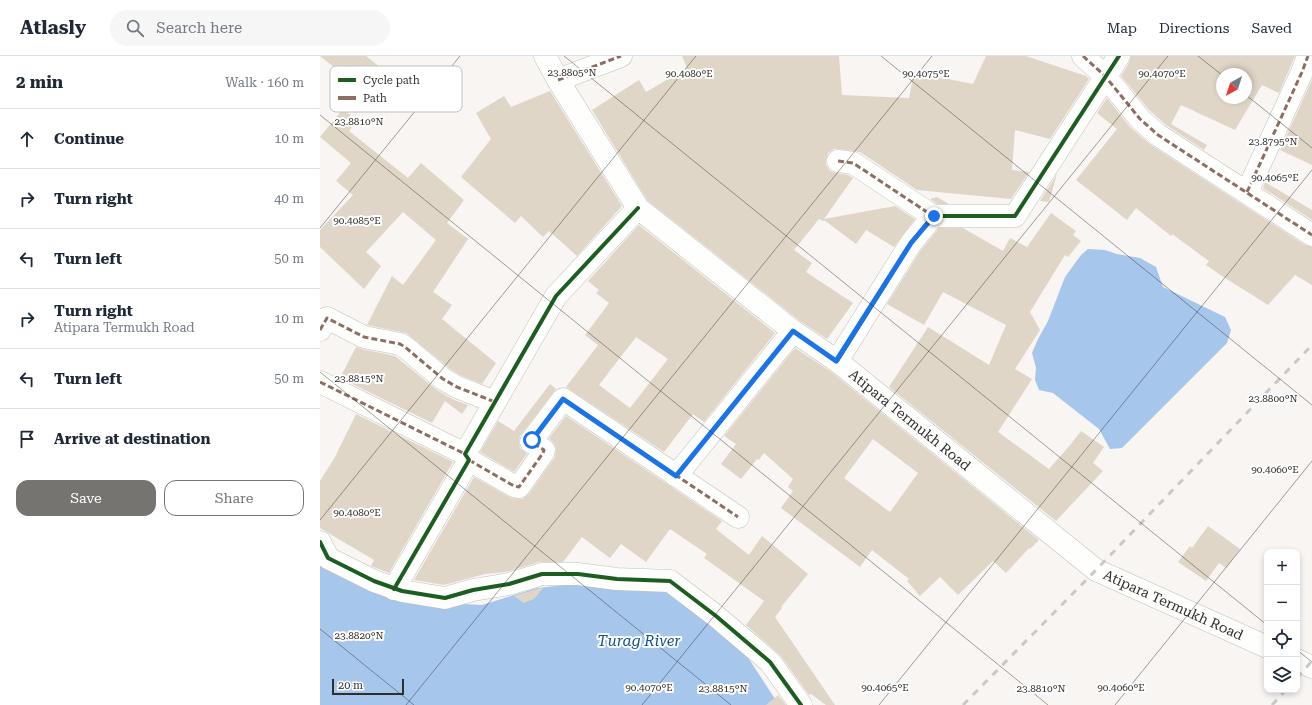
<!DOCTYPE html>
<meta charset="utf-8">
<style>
:root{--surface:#fff;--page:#f6f6f7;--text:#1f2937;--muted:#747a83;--line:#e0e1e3;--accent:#767471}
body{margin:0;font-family:"Roboto Serif",serif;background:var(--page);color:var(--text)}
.controls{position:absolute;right:12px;bottom:12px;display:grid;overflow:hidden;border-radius:8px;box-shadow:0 2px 6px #0003}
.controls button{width:36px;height:36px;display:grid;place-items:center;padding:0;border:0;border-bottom:1px solid var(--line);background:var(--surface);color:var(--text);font:20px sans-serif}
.compass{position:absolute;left:896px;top:12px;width:36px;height:36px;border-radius:50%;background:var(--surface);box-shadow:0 2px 6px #0003;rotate:219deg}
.scale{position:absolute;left:12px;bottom:10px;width:72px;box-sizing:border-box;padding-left:4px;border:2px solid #302e2b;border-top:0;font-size:11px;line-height:14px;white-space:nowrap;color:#302e2b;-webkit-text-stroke:3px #fff;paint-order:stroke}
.stop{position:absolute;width:12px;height:12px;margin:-9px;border:3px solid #1a73e8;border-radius:50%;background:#fff}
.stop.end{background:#1a73e8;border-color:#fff;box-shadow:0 1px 4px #0008}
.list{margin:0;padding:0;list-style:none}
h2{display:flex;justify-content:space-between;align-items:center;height:52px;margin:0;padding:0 16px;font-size:17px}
h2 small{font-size:13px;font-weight:400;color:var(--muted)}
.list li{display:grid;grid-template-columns:26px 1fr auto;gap:12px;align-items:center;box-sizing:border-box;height:60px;padding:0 16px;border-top:1px solid var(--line)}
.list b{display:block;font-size:15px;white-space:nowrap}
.list p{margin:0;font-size:13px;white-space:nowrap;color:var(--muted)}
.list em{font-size:13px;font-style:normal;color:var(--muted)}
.actions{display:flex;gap:8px;padding:12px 16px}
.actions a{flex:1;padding:9px 0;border:1px solid var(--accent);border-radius:12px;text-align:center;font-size:14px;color:var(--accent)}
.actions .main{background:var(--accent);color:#fff}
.icon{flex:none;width:22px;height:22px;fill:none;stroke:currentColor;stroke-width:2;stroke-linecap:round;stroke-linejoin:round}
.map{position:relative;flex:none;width:992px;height:649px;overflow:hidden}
header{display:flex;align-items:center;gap:24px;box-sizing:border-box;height:56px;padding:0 20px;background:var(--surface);border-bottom:1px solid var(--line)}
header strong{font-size:19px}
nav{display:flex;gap:22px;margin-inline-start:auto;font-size:14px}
.search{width:280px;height:36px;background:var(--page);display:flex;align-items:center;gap:10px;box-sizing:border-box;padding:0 14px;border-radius:22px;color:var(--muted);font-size:15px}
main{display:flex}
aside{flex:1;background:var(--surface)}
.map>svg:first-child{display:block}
.water{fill:#a6c6ec}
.building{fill:#dfd6c7;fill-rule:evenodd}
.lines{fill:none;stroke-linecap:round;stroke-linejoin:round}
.minor-casing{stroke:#c2c0bd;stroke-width:23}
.major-casing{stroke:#c2c0bd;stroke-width:23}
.minor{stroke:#fefefd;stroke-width:22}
.major{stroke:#fefefd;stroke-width:22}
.rail{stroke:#c9c9c8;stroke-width:3;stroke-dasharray:7 7;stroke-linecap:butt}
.quiet{stroke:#8d6e63;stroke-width:3;stroke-dasharray:6 3;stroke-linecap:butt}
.cycleway-casing{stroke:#fff;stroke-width:6}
.cycleway{stroke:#1b5e20;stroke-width:4}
.route{stroke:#1a73e8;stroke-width:5}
.ticks{fill:none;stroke:#302e2b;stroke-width:1;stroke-opacity:0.45}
.labels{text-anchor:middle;stroke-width:4;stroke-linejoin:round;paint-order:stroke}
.street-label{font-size:14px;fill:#302e2b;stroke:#fff}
.water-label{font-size:15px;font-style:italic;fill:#0c5093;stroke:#fff}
.key{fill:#fff;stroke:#c1c0bf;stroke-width:1}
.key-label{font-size:11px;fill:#302e2b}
.ticks-label{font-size:10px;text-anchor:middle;fill:#302e2b;stroke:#fff;stroke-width:4;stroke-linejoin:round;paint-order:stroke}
</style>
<header>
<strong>Atlasly</strong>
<div class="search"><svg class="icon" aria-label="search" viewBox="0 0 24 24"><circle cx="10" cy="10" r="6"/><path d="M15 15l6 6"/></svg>Search here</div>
<nav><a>Map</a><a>Directions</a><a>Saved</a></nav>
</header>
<main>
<aside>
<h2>2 min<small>Walk · 160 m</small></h2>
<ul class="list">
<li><svg class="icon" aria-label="ahead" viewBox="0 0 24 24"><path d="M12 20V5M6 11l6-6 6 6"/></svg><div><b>Continue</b></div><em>10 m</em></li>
<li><svg class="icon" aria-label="right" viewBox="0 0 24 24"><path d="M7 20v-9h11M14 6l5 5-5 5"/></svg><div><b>Turn right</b></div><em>40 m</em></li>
<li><svg class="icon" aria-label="left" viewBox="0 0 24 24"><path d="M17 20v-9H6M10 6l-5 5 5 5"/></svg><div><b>Turn left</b></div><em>50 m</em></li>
<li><svg class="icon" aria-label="right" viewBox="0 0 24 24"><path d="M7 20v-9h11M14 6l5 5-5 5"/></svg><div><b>Turn right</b><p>Atipara Termukh Road</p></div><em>10 m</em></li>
<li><svg class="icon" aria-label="left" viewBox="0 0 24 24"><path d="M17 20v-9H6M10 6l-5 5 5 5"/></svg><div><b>Turn left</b></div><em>50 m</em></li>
<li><svg class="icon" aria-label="arrive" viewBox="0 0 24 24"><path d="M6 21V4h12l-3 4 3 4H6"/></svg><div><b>Arrive at destination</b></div></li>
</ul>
<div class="actions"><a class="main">Save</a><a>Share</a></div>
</aside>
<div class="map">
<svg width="992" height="649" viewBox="0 0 992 649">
<rect width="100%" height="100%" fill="#f8f5f2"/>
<g class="water">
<path d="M768,193L785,194L797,198L820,202L836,211L843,231L905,261L911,274L907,287L802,392L790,393L779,373L733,337L719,334L715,324L716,312L712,297L718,283L728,265L745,221L761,199Z"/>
<path d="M0,497L105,546L162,549L217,532L329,520L391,545L459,649H0Z"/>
</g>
<g class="building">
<path d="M0,0H46L61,12L43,34Z"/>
<path d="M362,0H519L522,39L589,42L594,16L653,28L666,0H706L766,20L769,23L730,83L695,74L692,114L709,116L691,143L597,134L540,96L519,93H514L508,97L506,104V109L510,115L516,117L528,119L533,122L504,163L575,150L595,163L574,191L546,174L536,188L504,164L503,165L499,163L474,194L492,207L486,216L533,247L507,283L480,265L327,144L272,54L319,24L326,36L367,12Z"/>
<path d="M811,0H975L959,37L942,29L915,74L861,49L851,68L887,89L884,94L846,69L829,54L801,20L809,7ZM902,18H926V42H902Z"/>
<path d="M992,24V109L960,94Z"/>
<path d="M230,35L302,150L257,200L229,175L223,181L201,160L195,167L141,121L171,83L156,57L184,40L191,51Z"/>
<path d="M787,42L810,71L831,89L985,189L992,191V229L975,219L948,249L902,220L886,209L889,205L852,178L851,180L816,152L807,164L756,124L797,73L777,57Z"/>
<path d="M23,53L37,65L29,75L88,122L101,107L144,144L127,167L148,183L113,236L132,249L122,263L176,307L162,328L142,320L130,313L86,277L47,269L72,220L83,229L116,184L83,156L46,196L61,210L44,233L0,191V174L33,139L16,125L31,107L0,81Z"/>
<path d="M737,118L729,146L720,145Z"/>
<path d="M945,126L992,154V164L943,132Z"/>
<path d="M617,141L629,148H617L610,143Z"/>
<path d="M731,157L756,175L753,179L761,185L748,201L745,199L710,256L720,274L695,313L712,323L678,376L729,413L751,388L761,375L784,391L773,407L783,415L736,465L569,331L608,271L669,309L686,269L623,236L604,269L567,248L601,194L619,172H643L683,195L690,182L707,191Z"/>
<path d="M319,169L455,277L384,366L373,358L344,396L246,331L278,289L265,279L289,247L276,237L279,234L268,225ZM316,281L348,303L310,352L279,329Z"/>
<path d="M36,291L42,293L75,300L117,334L132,343L148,349L142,358L125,345L112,367L20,322Z"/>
<path d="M475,292L510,315L719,484L710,493L709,492L686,517L673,505L638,539L620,521L600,540L587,525L589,523L552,494L540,511L461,452L473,435L468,431L473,423L444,397L439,404L437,403L421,423L401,408L416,388L404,380ZM553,383L598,417L570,456L524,422Z"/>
<path d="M230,328L236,333L200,380L199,386L200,392L207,398L194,416L160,396L178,365L194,375Z"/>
<path d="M36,358L133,406L69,517L51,510L54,504L0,472V425L15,401Z"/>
<path d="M246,360L402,465L396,473L429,499L442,480L488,518L461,551L462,552L455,561L515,649H506L491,638L489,639L460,599L426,569L444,545L384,502L387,498L350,473L326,506L301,488L290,502L262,481L243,506H219L186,516L165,518L124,529L94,524L154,421L191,442L203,443L209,438L235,401L236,392L234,387L229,382Z"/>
<path d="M888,470L920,493L906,512L899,507L886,525L858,506L870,490L872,492Z"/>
<path d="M224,531L214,543L204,547L194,540Z"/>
<path d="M458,639L466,649H446Z"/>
</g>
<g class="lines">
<defs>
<g id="minor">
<path d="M763,0L785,20L820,63L838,79L992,179"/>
<path d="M238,24L301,0"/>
<path d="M518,105L533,107L613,160"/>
<path d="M927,136L982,16L988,0"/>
<path d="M0,274L7,262L44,281L80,288L85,291L123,323L137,331L175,346"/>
<path d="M517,305L591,187L613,160H695L799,0"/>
<path d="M0,326L145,398"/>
<path d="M149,404L194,430L199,431L223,397L224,394L211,386L212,384L243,343L418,461"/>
<path d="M356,420L473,275"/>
<path d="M0,486L8,502L54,525L82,535L125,542L153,534L189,528L222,518H258L297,523L350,525L396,560L450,606L481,649"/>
<path d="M74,533L149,404L145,398L236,240L318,152"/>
</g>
<g id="major">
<path id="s1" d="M225,0L238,24L318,152L473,275L517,305L776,514L947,591"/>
<path d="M977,604L992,611"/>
</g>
</defs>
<use href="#minor" class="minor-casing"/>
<use href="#major" class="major-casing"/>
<use href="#minor" class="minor"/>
<use href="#major" class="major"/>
<g class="rail">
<path d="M977,622L992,605"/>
<path d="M643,649L776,514L992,289"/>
<path d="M952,649L966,634"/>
</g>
<g class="quiet">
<path d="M763,0L785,20L820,63L838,79L992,179"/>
<path d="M238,24L301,0"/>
<path d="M518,105L533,107L613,160"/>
<path d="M927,136L982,16L988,0"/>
<path d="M0,274L7,262L44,281L80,288L85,291L123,323L137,331L175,346"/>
<path d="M0,326L145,398"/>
<path d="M149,404L194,430L199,431L223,397L224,394L211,386L212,384L243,343L418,461"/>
<path d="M356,420L473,275"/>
</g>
<defs>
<g id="cycleway">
<path d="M517,305L591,187L613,160H695L799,0"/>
<path d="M0,486L8,502L54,525L82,535L125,542L153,534L189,528L222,518H258L297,523L350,525L396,560L450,606L481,649"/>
<path d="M74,533L149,404L145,398L236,240L318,152"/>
</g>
</defs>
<use href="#cycleway" class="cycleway-casing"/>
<use href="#cycleway" class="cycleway"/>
</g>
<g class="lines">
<path class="route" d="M212,384L243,343L356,420L473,275L516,305L591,187L614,160"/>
</g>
<path class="ticks" d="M244,0L947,569M561,0L992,349M878,0L902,19M926,39L992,92M0,59L728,649M0,172L140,0M0,316L411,649M0,464L376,0M0,573L94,649M977,594L992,606M86,649L612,0M322,649L848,0M559,649L992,114M795,649L992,405"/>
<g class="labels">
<g class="street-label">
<text dy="5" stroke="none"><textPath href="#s1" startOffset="523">Atipara Termukh Road</textPath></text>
<text dy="5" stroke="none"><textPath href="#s1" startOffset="847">Atipara Termukh Road</textPath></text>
</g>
<g class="water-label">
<text x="319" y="590">Turag River</text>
</g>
</g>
<rect x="10" y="10" width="132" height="46" rx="6" class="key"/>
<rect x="18" y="22" width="18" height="4" fill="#1b5e20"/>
<rect x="18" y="40" width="18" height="4" fill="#8d6e63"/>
<g class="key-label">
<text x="43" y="28">Cycle path</text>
<text x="43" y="46">Path</text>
</g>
<g class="ticks-label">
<text x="252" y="20">23.8805°N</text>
<text x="369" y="21">90.4080°E</text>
<text x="606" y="21">90.4075°E</text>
<text x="842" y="21">90.4070°E</text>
<text x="39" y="69">23.8810°N</text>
<text x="953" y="89">23.8795°N</text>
<text x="955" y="125">90.4065°E</text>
<text x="37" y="168">90.4085°E</text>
<text x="39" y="326">23.8815°N</text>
<text x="953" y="346">23.8800°N</text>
<text x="955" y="417">90.4060°E</text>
<text x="37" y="460">90.4080°E</text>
<text x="39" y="583">23.8820°N</text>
<text x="329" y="635">90.4070°E</text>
<text x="565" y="635">90.4065°E</text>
<text x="801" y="635">90.4060°E</text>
<text x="403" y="636">23.8815°N</text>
<text x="721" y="636">23.8810°N</text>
</g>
</svg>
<div class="controls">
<button>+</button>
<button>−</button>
<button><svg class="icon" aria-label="locate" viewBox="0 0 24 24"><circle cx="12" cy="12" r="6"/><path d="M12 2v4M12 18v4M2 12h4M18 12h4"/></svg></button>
<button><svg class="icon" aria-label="layers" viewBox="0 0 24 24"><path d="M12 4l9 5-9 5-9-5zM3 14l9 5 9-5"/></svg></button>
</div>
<svg class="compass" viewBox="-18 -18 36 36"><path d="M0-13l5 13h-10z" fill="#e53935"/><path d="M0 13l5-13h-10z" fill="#747a83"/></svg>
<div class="scale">20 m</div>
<div class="stop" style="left:212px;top:384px"></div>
<div class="stop end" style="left:614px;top:160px"></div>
</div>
</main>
